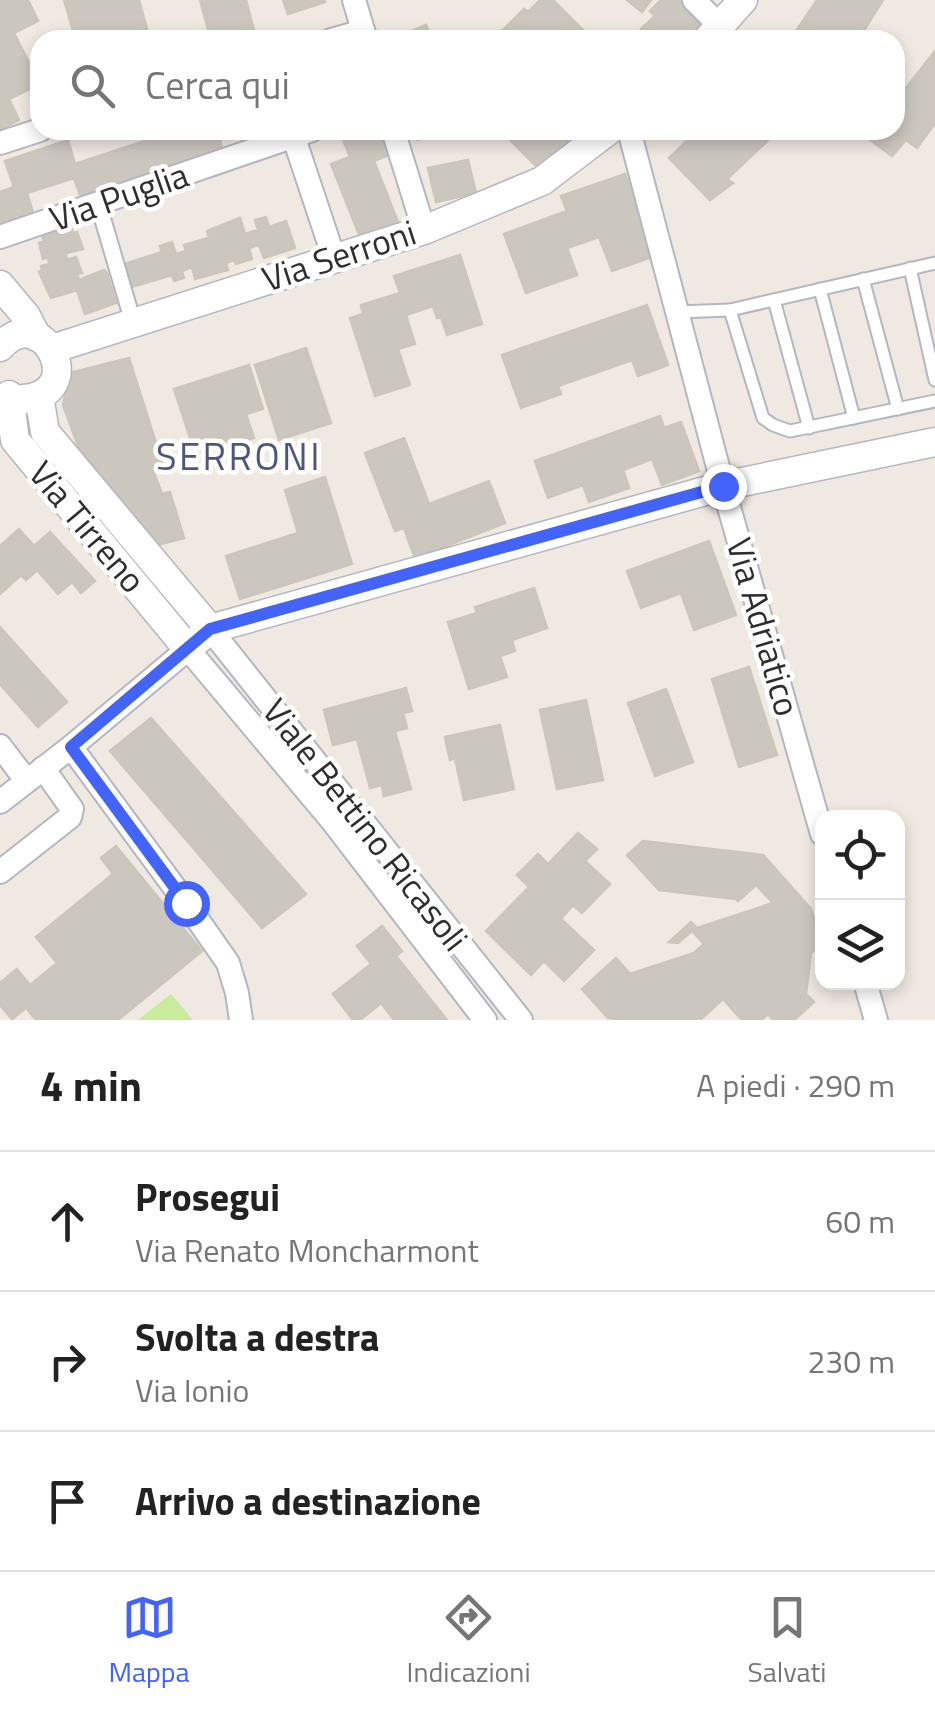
<!DOCTYPE html>
<html lang="it">
<meta charset="utf-8">
<style>
:root{--surface:#fff;--page:#f6f6f6;--text:#222;--muted:#767676;--line:#e0e0e0;--accent:#4264fb}
body{margin:0;font-family:"Titillium Web",sans-serif;background:var(--page);color:var(--text)}
.controls{position:absolute;right:30px;bottom:30px;display:grid;overflow:hidden;border-radius:20px;box-shadow:0 5px 15px #0003}
.controls button{width:90px;height:90px;display:grid;place-items:center;padding:0;border:0;border-bottom:2px solid var(--line);background:var(--surface);color:var(--text);font:50px sans-serif}
.stop{position:absolute;width:30px;height:30px;margin:-22px;border:8px solid #4264fb;border-radius:50%;background:#fff}
.stop.end{background:#4264fb;border-color:#fff;box-shadow:0 2px 10px #0008}
.list{margin:0;padding:0;list-style:none}
h2{display:flex;justify-content:space-between;align-items:center;height:130px;margin:0;padding:0 40px;font-size:42px}
h2 small{font-size:32px;font-weight:400;color:var(--muted)}
.list li{display:grid;grid-template-columns:65px 1fr auto;gap:30px;align-items:center;box-sizing:border-box;height:140px;padding:0 40px;border-top:2px solid var(--line)}
.list b{display:block;font-size:38px;white-space:nowrap}
.list p{margin:0;font-size:32px;white-space:nowrap;color:var(--muted)}
.list em{font-size:32px;font-style:normal;color:var(--muted)}
.icon{flex:none;width:55px;height:55px;fill:none;stroke:currentColor;stroke-width:2;stroke-linecap:round;stroke-linejoin:round}
.map{position:relative;flex:none;width:935px;height:1020px;overflow:hidden}
.search{position:absolute;background:var(--surface);box-shadow:0 5px 15px #0003;left:30px;right:30px;top:30px;height:110px;display:flex;align-items:center;gap:25px;box-sizing:border-box;padding:0 35px;border-radius:30px;color:var(--muted);font-size:38px}
.sheet{height:550px;background:var(--surface)}
nav{display:flex;justify-content:space-around;align-items:center;box-sizing:border-box;height:140px;border-top:2px solid var(--line);background:var(--surface);font-size:28px;color:var(--muted)}
nav a{display:grid;justify-items:center;gap:5px}
nav .on{color:var(--accent)}
.map>svg:first-child{display:block}
.pitch{fill:#c9ec9a}
.building{fill:#cbc7bf;stroke:#cbc5ba;stroke-width:2.5}
.lines{fill:none;stroke-linecap:round;stroke-linejoin:round}
.service-casing{stroke:#b4b7c1;stroke-width:15}
.pedestrian-casing{stroke:#b4b7c1;stroke-width:19}
.minor-casing{stroke:#b4b7c1;stroke-width:26}
.tertiary-casing{stroke:#b4b7c1;stroke-width:31}
.service{stroke:#fff;stroke-width:11}
.pedestrian{stroke:#fff;stroke-width:15}
.minor{stroke:#fff;stroke-width:22}
.tertiary{stroke:#fff;stroke-width:28}
.route{stroke:#4264fb;stroke-width:12}
.labels{text-anchor:middle;stroke-width:9;stroke-linejoin:round;paint-order:stroke}
.street-label{font-size:35px;fill:#2e2e2e;stroke:#fff}
.neighbourhood-label{font-size:38px;letter-spacing:2.5px;fill:#4d5680;stroke:#fff}
</style>
<div class="map">
<svg width="935" height="1020" viewBox="0 0 935 1020">
<rect width="100%" height="100%" fill="#efe9e1"/>
<path class="pitch" d="M171,994L193,1020H138Z"/>
<g class="building">
<path d="M0,0H28L38,21L14,33L40,84L9,99L19,120L0,129Z"/>
<path d="M64,0H139L147,29L110,40H76Z"/>
<path d="M200,0H246L255,34L230,40H211Z"/>
<path d="M283,0H324L325,2L288,14Z"/>
<path d="M540,0H553L590,37L587,40H493L524,9L528,12Z"/>
<path d="M627,0H651L642,12Z"/>
<path d="M661,0H682L706,25L691,40H643L648,35L641,29L655,16L650,11Z"/>
<path d="M817,0H883L858,40H790Z"/>
<path d="M426,25L433,40H391Z"/>
<path d="M935,51V123L917,148L906,140L892,156L857,130H895V102Z"/>
<path d="M178,130H245L219,138L225,157L83,204L74,178L27,193L35,219L0,230V192L14,187L5,161L68,140L75,164Z"/>
<path d="M339,130H382L391,154L374,161L398,222L360,237L331,164L350,157Z"/>
<path d="M415,130H447L418,140Z"/>
<path d="M500,130H600L541,171Z"/>
<path d="M698,130H779L727,179L733,183L710,200L669,158Z"/>
<path d="M468,160L476,193L436,202L428,168Z"/>
<path d="M625,174L655,256L612,271L599,237L567,248L577,275L526,293L504,234L567,211L561,196Z"/>
<path d="M67,217L73,233L77,232L83,249L66,253L67,260L76,257L82,273L77,274L79,280L104,270L107,273L116,303L85,314L77,290L51,298L39,272L42,270L41,266L50,264L47,257L43,259L39,243L44,241L39,228Z"/>
<path d="M266,217L269,227L286,221L295,248L264,258L259,245L249,248L252,259L236,264L234,260L226,263L228,270L195,279L192,267L182,271L184,278L174,281L172,275L125,289L118,266L162,252L160,246L172,242L176,254L186,251L184,245L208,238L210,241L207,231L240,218L245,234L258,230L255,220Z"/>
<path d="M460,255L482,324L447,335L441,317L437,318L433,306L406,315L415,344L398,349L410,385L375,396L350,318L363,314L361,305L400,293L394,276Z"/>
<path d="M647,305L668,365L638,376L632,360L558,386L561,394L521,408L502,355Z"/>
<path d="M306,348L331,423L279,440L255,365Z"/>
<path d="M129,358L164,468L154,473L162,494L170,492L184,538L157,545L78,446L63,405L67,386L66,374Z"/>
<path d="M249,365L263,409L246,414L254,438L227,447L223,437L193,447L174,389Z"/>
<path d="M660,416L664,428L681,422L699,471L662,485L652,459L623,470L629,488L589,502L583,485L548,498L535,461Z"/>
<path d="M404,438L429,504L489,481L505,523L415,558L404,528L395,531L365,453Z"/>
<path d="M325,477L352,564L240,599L226,556L298,533L285,490Z"/>
<path d="M19,529L34,546L50,532L95,581L81,593L72,582L58,594L37,570L26,580L21,575L0,594V546Z"/>
<path d="M709,541L736,615L694,630L681,593L641,608L627,571Z"/>
<path d="M534,588L547,628L512,640L515,651L500,656L507,677L469,689L448,622L477,613L475,607Z"/>
<path d="M0,627L67,702L38,727L0,684Z"/>
<path d="M749,667L777,755L739,767L712,679Z"/>
<path d="M406,688L412,711L403,713L407,728L395,731L411,789L384,796L382,785L370,788L357,739L333,745L324,710Z"/>
<path d="M666,689L693,762L655,776L628,703Z"/>
<path d="M586,700L603,780L557,789L540,710Z"/>
<path d="M151,718L306,894L262,928L110,751Z"/>
<path d="M500,725L514,789L464,800L455,758L450,760L445,737Z"/>
<path d="M578,833L597,849L585,861L610,884L582,913L573,905L561,919L594,950L564,981L544,961L531,975L486,931L529,887L517,875L538,854L548,864Z"/>
<path d="M643,841L763,855L811,909L822,942L811,953L806,994L814,1002L794,1020H773L768,1014L761,1020H742L723,999L700,1020H628L608,1018L582,989L616,958L630,974L694,953L704,944L692,931L678,943L669,942L691,922L697,928L773,903L756,885L738,901L736,899L659,890L627,855Z"/>
<path d="M116,846L202,951L118,1020H36L26,1008L12,1019L0,1005V983L17,969L30,985L57,963L36,937L113,874L101,858Z"/>
<path d="M382,926L402,951L396,956L447,1020H394L381,1003L360,1020H353L333,994L371,964L357,946Z"/>
</g>
<g class="lines">
<defs>
<g id="service">
<path d="M910,268L935,380"/>
<path d="M863,279L898,409"/>
<path d="M820,289L854,418"/>
<path d="M774,300L809,428"/>
<path d="M730,310L935,263"/>
<path d="M677,312L730,310L763,418L773,425L790,431L935,401"/>
</g>
<path id="pedestrian" d="M98,203L133,322"/>
<g id="minor">
<path d="M354,0L366,40"/>
<path d="M694,0L721,27"/>
<path d="M331,40L363,31"/>
<path d="M393,130L424,230"/>
<path d="M629,130L723,486L822,834"/>
<path d="M294,138L334,258"/>
<path d="M0,143L40,130"/>
<path d="M0,237L312,130"/>
<path d="M210,629L521,1020"/>
<path d="M0,746L26,780"/>
<path d="M71,747L186,903L228,963L237,993L241,1020"/>
<path d="M0,802L71,747L188,649L333,822L485,1020"/>
<path d="M0,872L70,817L72,809L43,768"/>
<path d="M865,982L876,1020"/>
</g>
<g id="tertiary">
<path d="M707,40L743,0"/>
<path d="M0,285L26,316L37,337"/>
<path d="M0,347C42,299 91,394 23,399"/>
<path d="M52,349L424,230L542,181L609,130"/>
<path d="M9,395L15,440L188,649L210,629L723,486L935,442"/>
<path d="M39,396L45,432L210,629"/>
</g>
</defs>
<use href="#service" class="service-casing"/>
<use href="#pedestrian" class="pedestrian-casing"/>
<use href="#minor" class="minor-casing"/>
<use href="#tertiary" class="tertiary-casing"/>
<use href="#service" class="service"/>
<use href="#pedestrian" class="pedestrian"/>
<use href="#minor" class="minor"/>
<use href="#tertiary" class="tertiary"/>
</g>
<g class="lines">
<path class="route" d="M186,903L71,747L210,629L723,486"/>
</g>
<g class="labels">
<g class="street-label">
<text transform="translate(119 197) rotate(-19)" y="12">Via Puglia</text>
<text transform="translate(339 256) rotate(-18)" y="12">Via Serroni</text>
<text transform="translate(87 527) rotate(50)" y="12">Via Tirreno</text>
<text transform="translate(763 627) rotate(74)" y="12">Via Adriatico</text>
<text transform="translate(365 825) rotate(52)" y="12">Viale Bettino Ricasoli</text>
</g>
<g class="neighbourhood-label">
<text x="239" y="470">SERRONI</text>
</g>
</g>
</svg>
<div class="controls">
<button><svg class="icon" aria-label="locate" viewBox="0 0 24 24"><circle cx="12" cy="12" r="6"/><path d="M12 2v4M12 18v4M2 12h4M18 12h4"/></svg></button>
<button><svg class="icon" aria-label="layers" viewBox="0 0 24 24"><path d="M12 4l9 5-9 5-9-5zM3 14l9 5 9-5"/></svg></button>
</div>
<div class="stop" style="left:186px;top:903px"></div>
<div class="stop end" style="left:723px;top:486px"></div>
<div class="search"><svg class="icon" aria-label="search" viewBox="0 0 24 24"><circle cx="10" cy="10" r="6"/><path d="M15 15l6 6"/></svg>Cerca qui</div>
</div>
<section class="sheet">
<h2>4 min<small>A piedi · 290 m</small></h2>
<ul class="list">
<li><svg class="icon" aria-label="ahead" viewBox="0 0 24 24"><path d="M12 20V5M6 11l6-6 6 6"/></svg><div><b>Prosegui</b><p>Via Renato Moncharmont</p></div><em>60 m</em></li>
<li><svg class="icon" aria-label="right" viewBox="0 0 24 24"><path d="M7 20v-9h11M14 6l5 5-5 5"/></svg><div><b>Svolta a destra</b><p>Via Ionio</p></div><em>230 m</em></li>
<li><svg class="icon" aria-label="arrive" viewBox="0 0 24 24"><path d="M6 21V4h12l-3 4 3 4H6"/></svg><div><b>Arrivo a destinazione</b></div></li>
</ul>
</section>
<nav>
<a class="on"><svg class="icon" aria-label="map" viewBox="0 0 24 24"><path d="M3 6l6-2 6 2 6-2v14l-6 2-6-2-6 2zM9 4v14M15 6v14"/></svg>Mappa</a>
<a><svg class="icon" aria-label="directions" viewBox="0 0 24 24"><path d="M12 3l9 9-9 9-9-9zM9 14v-3h6M13 9l2 2-2 2"/></svg>Indicazioni</a>
<a><svg class="icon" aria-label="saved" viewBox="0 0 24 24"><path d="M7 4h10v16l-5-4-5 4z"/></svg>Salvati</a>
</nav>
